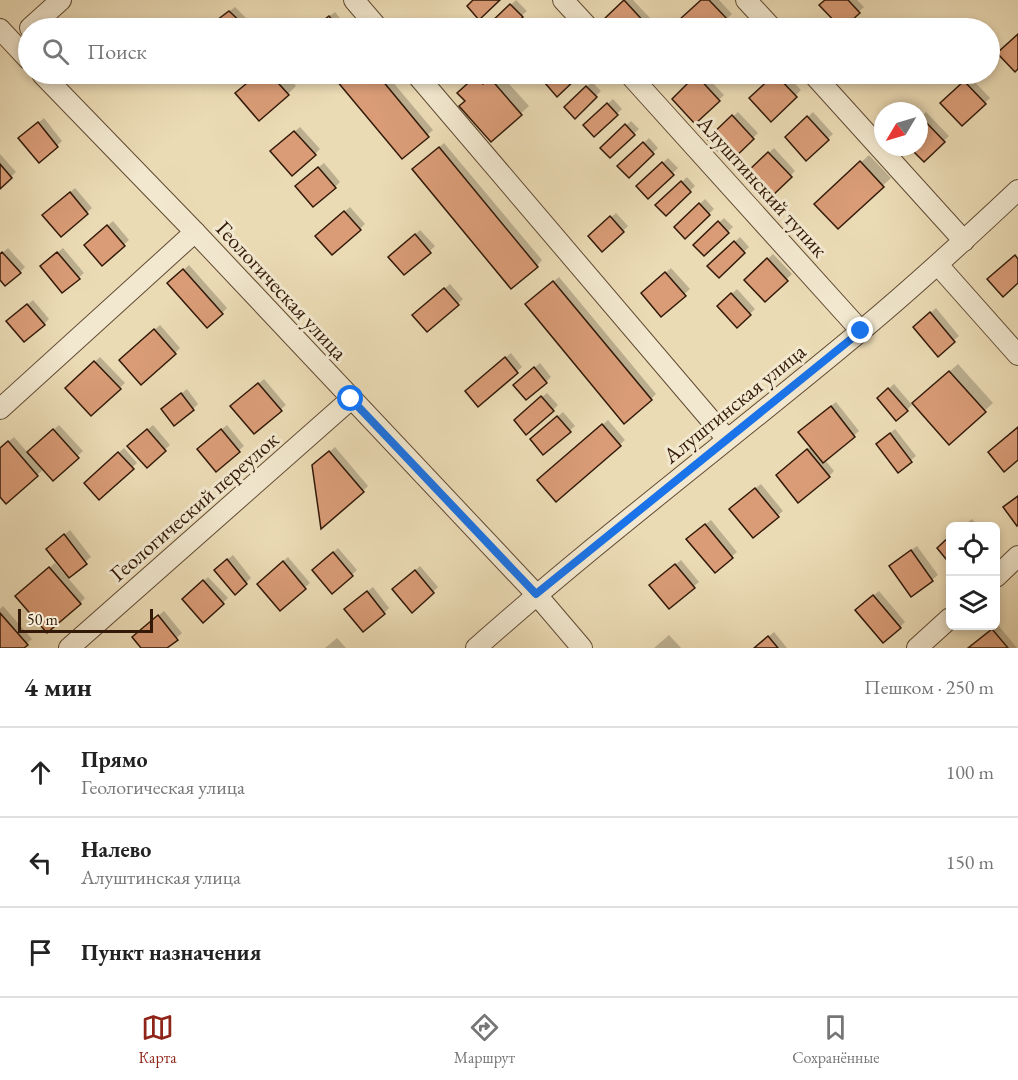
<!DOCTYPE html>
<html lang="ru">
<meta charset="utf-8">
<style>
:root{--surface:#fff;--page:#f2f2f2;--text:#222;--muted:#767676;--line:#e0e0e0;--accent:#8f2418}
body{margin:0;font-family:"EB Garamond",serif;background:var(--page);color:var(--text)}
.controls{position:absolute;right:18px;bottom:18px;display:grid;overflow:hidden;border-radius:9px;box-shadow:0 3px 9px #0003}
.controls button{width:54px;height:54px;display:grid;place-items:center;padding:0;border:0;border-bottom:2px solid var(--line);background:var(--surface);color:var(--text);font:30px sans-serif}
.compass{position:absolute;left:874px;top:102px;width:54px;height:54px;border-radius:50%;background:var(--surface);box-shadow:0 3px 9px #0003;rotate:232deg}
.scale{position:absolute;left:18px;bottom:15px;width:135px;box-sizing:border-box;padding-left:6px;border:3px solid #321908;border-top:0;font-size:16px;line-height:21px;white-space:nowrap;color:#321908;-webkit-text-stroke:4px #f2e8cf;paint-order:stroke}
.stop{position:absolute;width:18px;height:18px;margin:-14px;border:4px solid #1a73e8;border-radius:50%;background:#fff}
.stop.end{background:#1a73e8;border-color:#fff;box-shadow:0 2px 6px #0008}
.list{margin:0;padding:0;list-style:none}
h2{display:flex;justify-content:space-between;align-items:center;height:78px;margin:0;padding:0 24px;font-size:26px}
h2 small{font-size:20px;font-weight:400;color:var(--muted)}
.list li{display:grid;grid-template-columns:39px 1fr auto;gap:18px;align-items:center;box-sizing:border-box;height:90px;padding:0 24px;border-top:2px solid var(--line)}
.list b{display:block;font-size:22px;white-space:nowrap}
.list p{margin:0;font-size:20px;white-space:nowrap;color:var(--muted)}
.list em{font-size:20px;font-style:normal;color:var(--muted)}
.icon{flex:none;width:33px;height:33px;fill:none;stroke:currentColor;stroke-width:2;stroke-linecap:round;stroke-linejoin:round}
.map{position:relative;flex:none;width:1018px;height:648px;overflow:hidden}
.search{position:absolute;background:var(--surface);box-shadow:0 3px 9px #0003;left:18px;right:18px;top:18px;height:66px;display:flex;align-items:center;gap:15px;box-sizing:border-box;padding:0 21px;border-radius:33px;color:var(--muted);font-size:22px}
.sheet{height:348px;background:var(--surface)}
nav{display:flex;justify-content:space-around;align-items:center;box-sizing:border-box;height:84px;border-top:2px solid var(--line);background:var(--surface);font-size:16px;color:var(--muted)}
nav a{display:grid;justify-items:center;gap:3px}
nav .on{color:var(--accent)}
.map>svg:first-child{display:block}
.shadow{fill:#0003}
.building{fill:#d99c77;stroke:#321908;stroke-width:1.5}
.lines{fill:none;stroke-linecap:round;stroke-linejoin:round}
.minor-casing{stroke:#604a33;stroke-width:22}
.minor{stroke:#f2e8cf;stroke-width:20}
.route{stroke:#1a73e8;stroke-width:8}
.labels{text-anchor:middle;stroke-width:6;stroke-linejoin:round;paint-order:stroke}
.street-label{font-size:22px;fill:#321908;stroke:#f2e8cf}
</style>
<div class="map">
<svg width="1018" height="648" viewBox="0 0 1018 648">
<rect width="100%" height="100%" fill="#ebdbb5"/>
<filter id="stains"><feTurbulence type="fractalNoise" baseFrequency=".00333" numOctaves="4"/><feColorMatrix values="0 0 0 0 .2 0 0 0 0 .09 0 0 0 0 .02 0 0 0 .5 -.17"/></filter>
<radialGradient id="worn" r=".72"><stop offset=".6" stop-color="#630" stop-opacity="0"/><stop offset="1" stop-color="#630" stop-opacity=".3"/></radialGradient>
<g class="shadow">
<path d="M516,0L527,11L508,28H487Z"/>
<path d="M626,0H633L650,18L639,28H613L605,20Z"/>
<path d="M703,0H719L732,14L717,28H689L681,21Z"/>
<path d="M826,0H857L864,7L842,27Z"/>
<path d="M235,7L252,24L247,28H220L215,23Z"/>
<path d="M335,12L348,28H314Z"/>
<path d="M536,20L544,28H528Z"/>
<path d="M259,74H285L296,86L288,94L245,86Z"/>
<path d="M333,74H386L433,130L402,157Z"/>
<path d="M480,74H488L492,77L495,74H500L529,106L491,140L467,101V85Z"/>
<path d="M700,74H704L724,95L695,122L674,99Z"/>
<path d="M726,74H741L733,81Z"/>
<path d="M777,74H786L801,90L771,120L751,98Z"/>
<path d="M970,77L990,98L962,124L942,103Z"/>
<path d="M592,82L601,91L575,116L566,107Z"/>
<path d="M613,99L622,109L594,135L585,125Z"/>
<path d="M738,112L758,133L729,160L709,139Z"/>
<path d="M813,112L833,134L806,159L787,137Z"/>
<path d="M926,112L949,136L924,160L911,147H919V119Z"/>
<path d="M44,118L62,141L57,146L26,133Z"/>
<path d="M631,121L639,129L610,156L602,148Z"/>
<path d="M300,127L320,149L315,154L278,146Z"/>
<path d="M649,138L658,148L629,176L619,166Z"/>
<path d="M444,143L542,260L537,266L419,165Z"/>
<path d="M774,148L795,171L770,196L748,173Z"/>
<path d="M0,154L16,172L0,187Z"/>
<path d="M869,155L891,178L838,227L824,196Z"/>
<path d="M668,158L678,168L648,197L638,186Z"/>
<path d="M324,163L340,182L335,187L302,181Z"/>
<path d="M687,177L695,186L666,214L657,205Z"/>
<path d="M75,188L92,208L61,235L49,210Z"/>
<path d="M705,199L714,209L685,237L676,227Z"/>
<path d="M350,207L365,224L360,229L322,231Z"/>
<path d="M616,213L628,226L623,231H595Z"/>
<path d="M724,218L733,227L704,254L695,245Z"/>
<path d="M113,221L129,240L102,264L91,240Z"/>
<path d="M420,230L435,246L430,251L395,252Z"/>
<path d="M740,237L749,247L719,275L709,266Z"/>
<path d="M8,248L25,267L20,272L0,278V255Z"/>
<path d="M63,248L84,273L63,291L47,261Z"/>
<path d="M773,254L792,274L765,300L746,280Z"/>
<path d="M189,265L227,308L222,313L174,278Z"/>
<path d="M671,268L690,289L661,315L648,288Z"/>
<path d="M559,277L656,394L651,399L532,299Z"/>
<path d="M450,284L463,299L458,304L420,310Z"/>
<path d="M737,289L755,309L737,326L719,306Z"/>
<path d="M33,300L49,319L44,324L14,316Z"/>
<path d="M936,308L959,336L938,354L920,322Z"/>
<path d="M160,325L180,348L175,353L126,355Z"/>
<path d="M511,353L522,367L479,404L472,386Z"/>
<path d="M100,357L125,383L91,414L67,388Z"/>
<path d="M540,363L551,377L546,382L520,380Z"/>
<path d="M958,364L993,403L949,443L922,396Z"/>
<path d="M264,379L286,405L254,432L238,401Z"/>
<path d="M894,384L912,405L907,410L884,393Z"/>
<path d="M187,389L198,404L193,409L168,404Z"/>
<path d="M547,393L558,405L553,410L521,415Z"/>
<path d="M836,402L859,431L825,460L834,471L829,476L783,470L811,446L805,427Z"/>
<path d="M563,412L575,426L543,453L537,434Z"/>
<path d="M608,420L625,440L556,500L544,475Z"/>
<path d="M59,425L83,451L53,479L44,469L37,475L0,495V449L14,437L28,453Z"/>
<path d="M153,425L170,445L147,466L134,441Z"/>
<path d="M227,425L244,446L217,470L204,444Z"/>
<path d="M895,429L916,456L898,471L883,439Z"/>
<path d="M335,447L368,486L363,491L320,460Z"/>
<path d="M124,448L137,463L99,498L86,483Z"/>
<path d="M761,484L783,511L754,536L736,504Z"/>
<path d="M972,519L978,526H963Z"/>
<path d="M711,520L737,552L715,571L693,534Z"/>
<path d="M70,530L91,557L69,576L53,544Z"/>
<path d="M917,546L938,575L932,580L896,561Z"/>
<path d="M338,548L357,570L352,575L319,565Z"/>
<path d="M233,555L251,578L235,593L221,565Z"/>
<path d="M288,557L310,583L280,609L264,579Z"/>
<path d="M681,560L699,582L669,607L656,580Z"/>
<path d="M55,563L85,598L80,603L22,591Z"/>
<path d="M420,566L438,587L433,592L399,585Z"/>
<path d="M208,577L228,598L203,620L184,599Z"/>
<path d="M373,587L389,608L384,613L351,604Z"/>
<path d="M879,591L905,622L900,627L862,605Z"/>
<path d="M3,606L32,639L22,648H0V609Z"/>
<path d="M164,611L182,633L165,648H143L139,632Z"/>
<path d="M998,625L1017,648H970L972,646Z"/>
<path d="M774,632L787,648H755Z"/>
<path d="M669,635L681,648H654Z"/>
<path d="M337,638L346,648H325Z"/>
</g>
<g class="building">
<path d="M473,0H500L479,20L467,6Z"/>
<path d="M624,0L646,24L641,28H611L603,20Z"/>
<path d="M701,0H709L728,20L719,28H686L679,20Z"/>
<path d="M825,0H848L860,13L843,28H841L819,5Z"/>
<path d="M510,4L523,17L511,28H485Z"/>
<path d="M229,11L247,28H218L213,23Z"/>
<path d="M329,16L339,28H313Z"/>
<path d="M1018,34V69L1015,72L997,53Z"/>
<path d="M258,74H270L289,95L259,121L235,93Z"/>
<path d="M331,74H377L429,137L402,159Z"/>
<path d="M555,74H576L579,76L557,97L545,83Z"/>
<path d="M654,74H673L663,83Z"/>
<path d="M775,74L797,97L771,122L749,98Z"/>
<path d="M696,75L720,101L695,124L672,99Z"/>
<path d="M476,76L483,84L490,78L522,115L491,142L459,106L465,101L457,93Z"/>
<path d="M964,81L986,104L962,126L940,103Z"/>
<path d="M586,86L597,97L575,119L564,107Z"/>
<path d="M607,103L618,115L594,137L583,125Z"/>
<path d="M732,115L754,139L729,163L707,139Z"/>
<path d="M807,116L829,140L806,161L785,137Z"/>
<path d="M920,116L945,142L924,162L909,147H919V117Z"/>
<path d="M38,122L58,147L39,163L18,138Z"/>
<path d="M625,124L635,135L610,158L600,148Z"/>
<path d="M294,131L316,155L292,176L270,151Z"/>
<path d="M643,142L654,154L629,178L617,166Z"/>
<path d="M439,147L538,267L511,289L412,169Z"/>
<path d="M768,152L792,177L770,198L746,173Z"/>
<path d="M860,161L884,187L838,229L814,204Z"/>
<path d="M662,162L674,175L648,199L636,186Z"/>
<path d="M0,164L12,178L0,189Z"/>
<path d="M318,167L336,188L313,207L295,186Z"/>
<path d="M681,181L691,192L666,216L655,205Z"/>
<path d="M70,192L88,214L61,237L42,215Z"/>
<path d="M699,203L710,215L685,239L674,227Z"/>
<path d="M344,211L361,230L332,255L315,236Z"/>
<path d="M610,216L624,232L602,252L588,236Z"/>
<path d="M718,221L729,233L704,256L693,245Z"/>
<path d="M107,225L125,246L102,266L84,245Z"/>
<path d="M415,234L431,253L404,275L388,257Z"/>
<path d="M734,241L745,253L719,278L707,266Z"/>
<path d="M2,252L21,273L5,286L0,280V254Z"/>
<path d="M57,252L80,279L62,293L40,266Z"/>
<path d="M1015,255L1018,259V283L1003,297L987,279Z"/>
<path d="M767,258L788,281L765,302L744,280Z"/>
<path d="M183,269L223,314L207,328L167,283Z"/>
<path d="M665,272L686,296L661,317L641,293Z"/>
<path d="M553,281L652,400L624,424L525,304Z"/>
<path d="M444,288L459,305L427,332L412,315Z"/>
<path d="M731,293L751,315L737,328L717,306Z"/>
<path d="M27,304L45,325L24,342L6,321Z"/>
<path d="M930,312L955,342L938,357L913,327Z"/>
<path d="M154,329L176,354L141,385L119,360Z"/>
<path d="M505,357L518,373L478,407L465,391Z"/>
<path d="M94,361L121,389L91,416L65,388Z"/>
<path d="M534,367L547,383L526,400L513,385Z"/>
<path d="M949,371L986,412L949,445L912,403Z"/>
<path d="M258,383L282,411L254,434L230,406Z"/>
<path d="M888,388L908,411L896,421L877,398Z"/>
<path d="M181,393L194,410L174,426L161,409Z"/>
<path d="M541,396L554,411L526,435L514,420Z"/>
<path d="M831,406L855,437L823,463L798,432Z"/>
<path d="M557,416L571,432L543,455L530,439Z"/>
<path d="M602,424L621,446L556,502L537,480Z"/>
<path d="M1018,427V460L1004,472L988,452Z"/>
<path d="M53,429L79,458L53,481L27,452Z"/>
<path d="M147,429L166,451L147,468L127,446Z"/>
<path d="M221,429L240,452L216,472L197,449Z"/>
<path d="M890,433L912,462L898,473L876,444Z"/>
<path d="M8,441L38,476L6,504L0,497V448Z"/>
<path d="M807,449L830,477L798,503L776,475Z"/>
<path d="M329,451L364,492L321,529L312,465Z"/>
<path d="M118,452L134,469L99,500L84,483Z"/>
<path d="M755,488L779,517L753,538L729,509Z"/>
<path d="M1018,496V525L1017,526L1003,507Z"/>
<path d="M705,524L733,558L715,573L686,539Z"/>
<path d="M64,534L87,564L69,578L46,549Z"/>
<path d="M950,536V564L937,548Z"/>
<path d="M911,550L933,581L911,597L889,566Z"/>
<path d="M333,552L353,576L332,594L312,570Z"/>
<path d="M227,559L247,584L235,595L214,570Z"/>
<path d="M283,561L306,589L280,611L257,584Z"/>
<path d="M675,564L695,588L669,609L649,585Z"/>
<path d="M49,567L81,604L47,633L15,596Z"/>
<path d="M415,570L434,593L412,613L392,589Z"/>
<path d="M203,580L224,604L203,623L182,599Z"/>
<path d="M367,591L385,614L363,632L344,609Z"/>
<path d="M873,595L901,628L883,643L855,610Z"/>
<path d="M0,613L28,645L24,648H0Z"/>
<path d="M158,615L178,640L167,648H141L132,637Z"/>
<path d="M992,629L1008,648H968Z"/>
<path d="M768,636L778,648H754Z"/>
</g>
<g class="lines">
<defs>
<g id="minor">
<path d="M354,0L378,28"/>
<path d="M563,0L589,28"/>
<path d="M746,0L772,28"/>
<path d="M30,28L61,0"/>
<path d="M0,29L28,59"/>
<path d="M42,74L195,232L536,594L582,648"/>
<path d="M416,74L727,439"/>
<path d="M629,74L861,331"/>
<path d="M813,74L964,241"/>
<path d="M938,265L1018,355"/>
<path d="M0,409L195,232"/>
<path d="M996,577L1018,556"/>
<path d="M69,648L351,399"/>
<path d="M476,648C601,537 734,437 862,330C916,285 967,238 1018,190"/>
<path d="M917,648L950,618"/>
</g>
</defs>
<use href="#minor" class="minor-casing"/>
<use href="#minor" class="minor"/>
</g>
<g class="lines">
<path class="route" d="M351,399L536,594L861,331"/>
</g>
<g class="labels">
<g class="street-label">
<text transform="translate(763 186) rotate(48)" y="8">Алуштинский тупик</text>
<text transform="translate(282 290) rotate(47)" y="8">Геологическая улица</text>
<text transform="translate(734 403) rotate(-39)" y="8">Алуштинская улица</text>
<text transform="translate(194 506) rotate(-41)" y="8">Геологический переулок</text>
</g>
</g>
<rect width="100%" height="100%" filter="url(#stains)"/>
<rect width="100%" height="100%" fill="url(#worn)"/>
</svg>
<div class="controls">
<button><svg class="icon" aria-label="locate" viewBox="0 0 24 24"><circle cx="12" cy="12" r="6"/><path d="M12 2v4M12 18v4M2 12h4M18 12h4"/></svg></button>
<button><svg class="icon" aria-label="layers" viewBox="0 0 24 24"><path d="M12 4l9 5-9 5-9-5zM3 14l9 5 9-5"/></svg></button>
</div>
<svg class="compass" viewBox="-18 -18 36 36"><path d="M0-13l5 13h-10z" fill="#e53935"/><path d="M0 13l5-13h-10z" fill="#767676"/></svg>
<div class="scale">50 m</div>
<div class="stop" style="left:351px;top:399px"></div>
<div class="stop end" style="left:861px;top:331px"></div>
<div class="search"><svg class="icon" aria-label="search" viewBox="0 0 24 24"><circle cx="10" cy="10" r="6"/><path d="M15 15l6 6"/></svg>Поиск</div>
</div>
<section class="sheet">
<h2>4 мин<small>Пешком · 250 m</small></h2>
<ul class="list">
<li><svg class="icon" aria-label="ahead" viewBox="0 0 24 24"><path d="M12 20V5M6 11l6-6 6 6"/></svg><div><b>Прямо</b><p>Геологическая улица</p></div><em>100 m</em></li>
<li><svg class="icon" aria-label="left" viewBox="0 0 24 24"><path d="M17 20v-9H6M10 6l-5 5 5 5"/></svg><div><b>Налево</b><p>Алуштинская улица</p></div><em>150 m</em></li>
<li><svg class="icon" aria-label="arrive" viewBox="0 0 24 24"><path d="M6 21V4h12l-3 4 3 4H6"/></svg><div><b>Пункт назначения</b></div></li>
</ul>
</section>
<nav>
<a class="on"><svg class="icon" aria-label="map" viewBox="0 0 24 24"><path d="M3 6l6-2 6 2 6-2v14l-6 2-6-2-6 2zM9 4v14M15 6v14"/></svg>Карта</a>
<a><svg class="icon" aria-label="directions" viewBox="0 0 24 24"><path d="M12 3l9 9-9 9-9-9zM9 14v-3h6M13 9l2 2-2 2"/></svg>Маршрут</a>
<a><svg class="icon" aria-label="saved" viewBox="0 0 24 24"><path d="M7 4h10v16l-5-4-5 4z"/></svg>Сохранённые</a>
</nav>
